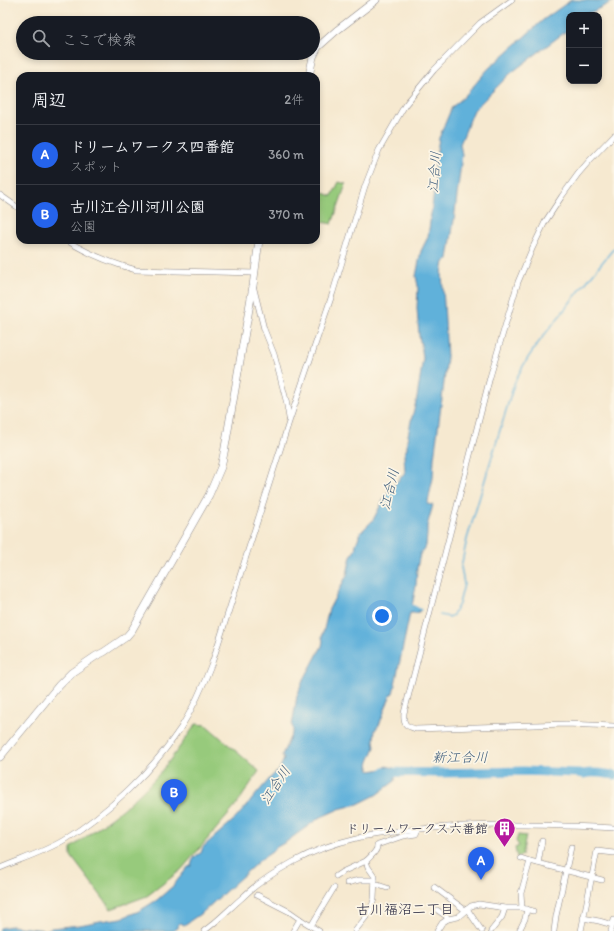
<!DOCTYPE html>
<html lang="ja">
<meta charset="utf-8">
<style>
:root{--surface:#171b24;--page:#242831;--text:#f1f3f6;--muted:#9ea1a6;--line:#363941;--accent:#2563eb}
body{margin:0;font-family:Itim,"Klee One",sans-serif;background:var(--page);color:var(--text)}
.controls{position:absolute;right:12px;top:12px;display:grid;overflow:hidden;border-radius:8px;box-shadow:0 2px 6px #0003}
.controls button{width:36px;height:36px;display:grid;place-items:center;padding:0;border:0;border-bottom:1px solid var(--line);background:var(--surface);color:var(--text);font:20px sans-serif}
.you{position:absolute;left:382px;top:616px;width:14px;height:14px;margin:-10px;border:3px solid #fff;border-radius:50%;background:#1a73e8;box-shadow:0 0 0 6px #1a73e833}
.badge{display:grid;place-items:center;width:26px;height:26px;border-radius:50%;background:var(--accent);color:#fff;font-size:13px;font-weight:700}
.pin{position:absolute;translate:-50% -33px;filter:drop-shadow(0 1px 2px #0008)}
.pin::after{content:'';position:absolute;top:21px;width:14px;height:12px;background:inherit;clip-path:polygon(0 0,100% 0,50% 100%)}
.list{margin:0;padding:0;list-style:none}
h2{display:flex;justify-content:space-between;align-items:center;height:52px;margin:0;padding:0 16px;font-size:17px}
h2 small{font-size:13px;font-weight:400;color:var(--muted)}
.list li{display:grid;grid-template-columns:26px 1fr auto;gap:12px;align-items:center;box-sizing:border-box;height:60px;padding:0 16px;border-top:1px solid var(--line)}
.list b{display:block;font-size:15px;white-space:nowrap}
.list p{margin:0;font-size:13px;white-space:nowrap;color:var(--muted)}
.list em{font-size:13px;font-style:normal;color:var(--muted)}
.icon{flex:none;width:22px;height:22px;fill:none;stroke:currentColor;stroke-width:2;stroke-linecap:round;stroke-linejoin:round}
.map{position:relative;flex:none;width:614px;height:931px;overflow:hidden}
.search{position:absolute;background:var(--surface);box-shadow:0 2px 6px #0003;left:16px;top:16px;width:304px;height:44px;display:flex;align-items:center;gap:10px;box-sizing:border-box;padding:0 14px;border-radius:22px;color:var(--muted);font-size:15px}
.panel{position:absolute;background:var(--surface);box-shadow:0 2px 6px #0003;left:16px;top:72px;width:304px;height:172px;border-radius:12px}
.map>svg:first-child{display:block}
.green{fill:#97ca7b;stroke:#5c765b}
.water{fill:#60b1da;stroke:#416a8a}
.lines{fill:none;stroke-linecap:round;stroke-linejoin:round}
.stream{stroke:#60b1da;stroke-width:1.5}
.river{stroke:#60b1da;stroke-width:9}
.street-casing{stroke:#8c8686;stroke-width:6}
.secondary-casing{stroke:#8c8686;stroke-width:8}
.street{stroke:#fff;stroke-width:5}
.secondary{stroke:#fff;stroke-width:7}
.labels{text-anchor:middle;stroke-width:3.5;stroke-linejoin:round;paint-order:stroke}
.poi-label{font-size:13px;fill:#22223b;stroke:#fcf5e5;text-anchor:end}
.water-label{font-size:14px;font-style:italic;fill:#3b5b7b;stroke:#fcf5e5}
.neighbourhood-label{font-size:14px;fill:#22223b;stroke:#fcf5e5}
</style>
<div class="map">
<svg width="614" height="931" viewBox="0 0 614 931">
<rect width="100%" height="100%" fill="#fcf5e5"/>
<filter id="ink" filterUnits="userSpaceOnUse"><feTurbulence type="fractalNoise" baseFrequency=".025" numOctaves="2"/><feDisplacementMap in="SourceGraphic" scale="8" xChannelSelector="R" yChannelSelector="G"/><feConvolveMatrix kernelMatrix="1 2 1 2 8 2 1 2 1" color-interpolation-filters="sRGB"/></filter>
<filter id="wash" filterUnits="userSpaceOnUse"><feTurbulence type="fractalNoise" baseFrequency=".012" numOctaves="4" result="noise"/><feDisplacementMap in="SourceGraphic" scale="16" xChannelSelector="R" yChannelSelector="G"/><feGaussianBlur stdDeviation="0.9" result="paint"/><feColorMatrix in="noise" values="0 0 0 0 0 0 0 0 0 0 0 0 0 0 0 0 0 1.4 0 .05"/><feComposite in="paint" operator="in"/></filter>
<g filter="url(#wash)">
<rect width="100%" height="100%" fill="#f6e9d0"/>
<g class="green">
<path d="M339,182L346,184L332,224L316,221V190L332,196Z"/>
<path d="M196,724L206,725L259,771L235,807L181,870L147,896L111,909L71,856V848C101,825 134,803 159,774C172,758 184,741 196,724Z"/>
<path d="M518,835L526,836L522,855L517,858L515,848L519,846L516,841Z"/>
</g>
<path class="water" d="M571,0L614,1L592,12L583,13L580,15H569V29L511,73L474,110L460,144L462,155L454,220L448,259L444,262L442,273L445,320L447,357L443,391L434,458L433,478L428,502L427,504L433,505L427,526V535L426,545L420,554L417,568L416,586L412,606L416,607L420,610L419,612L415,613H410L394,689L393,693L391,694L379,725L375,730L374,740L375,747L368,764L370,771L383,769L386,766L395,768V781L376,795L358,804L339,809L319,818L286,842L275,848L272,852L260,860L203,912L184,925L181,923L178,924V928L173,931H0V928L11,926L46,930L51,928L80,925L100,921L122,918L139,911L157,900L173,886L188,867L191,866C192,860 195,855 201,853L203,847L236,818L272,776L275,773L278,772L284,759L282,755L293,731V728L292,726L297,696L302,683L322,646L323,641L322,637L329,609L347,575L351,556L355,550L356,544L358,539L360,533L373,520L387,493L403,475L405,472L404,455L407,448V440L411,421L417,398L423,358L422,350L419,336L417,308L418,286L416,276L421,251L428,237L435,184V164L439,138L452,107L464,97L488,69L543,20Z"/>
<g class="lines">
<g class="stream">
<path d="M410,604L421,610"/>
<path d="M440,615L449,617L453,615L459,604L464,584L461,567L467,539L514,384C525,358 544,335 562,313C579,291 597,269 614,248"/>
</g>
<path class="river" d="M384,772L443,773L523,771L578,773L584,774C593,771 605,774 614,775"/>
</g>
</g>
<g filter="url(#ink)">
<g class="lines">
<defs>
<g id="street">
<path d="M614,135L590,160L578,174L562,196L545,222L532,249L518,282L490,377L404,713C403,724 405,726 416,729L566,724L614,726"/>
<path d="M0,195L20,209"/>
<path d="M66,240C88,254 111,263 136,270L255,273"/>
<path d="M254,289L264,329L274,354L286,400L289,418"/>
<path d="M521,858L530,861"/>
<path d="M538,863L542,841"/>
<path d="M0,868C21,859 44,852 64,840C109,812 151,772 180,729C194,707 204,684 213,660L289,422L333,292L365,186L379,150L405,105L434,70L480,23L512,0"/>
<path d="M336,876L342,872L366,861"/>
<path d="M347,883L359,880H375"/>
<path d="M375,884L387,888"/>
<path d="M434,887L465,910"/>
<path d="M257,895L290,912L300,919L293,931"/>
<path d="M522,908L521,893L530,861L602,880"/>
<path d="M467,909L482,931"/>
<path d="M437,910L446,916L448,919"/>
<path d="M583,918L599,921L613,925"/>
<path d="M300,919L319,931"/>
<path d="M311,926L334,888"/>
<path d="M204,931C218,921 230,908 243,897C257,883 275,872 293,862C313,851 335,843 357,838C382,832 408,830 432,828C493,823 553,825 614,828"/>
<path d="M355,931L370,912L372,906L374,899L375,877L368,867L366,861C370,857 378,851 377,845L403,836L416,834L418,829"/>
<path d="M437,931L442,923L448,919L458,917L471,906L479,904L505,908H522L533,911"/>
<path d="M491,931L502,917L505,908"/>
<path d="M519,931L525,919L527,909"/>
<path d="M554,931L556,916L571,847"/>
<path d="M581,931L597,851L614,853"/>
<path d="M611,931L614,920"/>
</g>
<g id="secondary">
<path d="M309,76L313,57L318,47L336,31L376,0"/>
<path d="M0,757L59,685L71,673L96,656L104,652L126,637L132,630L209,495L221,467L224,453L253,286L259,240"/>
</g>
</defs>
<use href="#street" class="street-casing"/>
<use href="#secondary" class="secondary-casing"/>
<use href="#street" class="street"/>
<use href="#secondary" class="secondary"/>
</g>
</g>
<defs>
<symbol id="building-pin" viewBox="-11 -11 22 30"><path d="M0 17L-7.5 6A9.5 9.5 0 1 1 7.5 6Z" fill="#b5179e" stroke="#fcf5e5"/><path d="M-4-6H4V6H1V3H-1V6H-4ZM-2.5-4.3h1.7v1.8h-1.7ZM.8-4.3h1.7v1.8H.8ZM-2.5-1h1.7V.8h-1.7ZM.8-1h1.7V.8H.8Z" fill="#fff"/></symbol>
</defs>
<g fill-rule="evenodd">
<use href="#building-pin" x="492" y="816" width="25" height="34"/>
</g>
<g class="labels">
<g class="poi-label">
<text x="488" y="833">ドリームワークス六番館</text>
</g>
<g class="water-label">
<text transform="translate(434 172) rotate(-85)" y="5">江合川</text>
<text transform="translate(389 489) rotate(-76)" y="5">江合川</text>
<text x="460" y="762">新江合川</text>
<text transform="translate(275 785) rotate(-56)" y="5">江合川</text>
</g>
<g class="neighbourhood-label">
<text x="405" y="914">古川福沼二丁目</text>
</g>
</g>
</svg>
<div class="controls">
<button>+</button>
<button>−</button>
</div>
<div class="you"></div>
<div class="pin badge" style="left:481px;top:880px">A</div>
<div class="pin badge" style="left:174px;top:812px">B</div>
<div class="search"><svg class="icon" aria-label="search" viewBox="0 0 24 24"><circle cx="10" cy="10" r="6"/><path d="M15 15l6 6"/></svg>ここで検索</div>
<section class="panel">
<h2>周辺<small>2件</small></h2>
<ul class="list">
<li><span class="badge">A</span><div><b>ドリームワークス四番館</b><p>スポット</p></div><em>360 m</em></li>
<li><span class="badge">B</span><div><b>古川江合川河川公園</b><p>公園</p></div><em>370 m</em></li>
</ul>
</section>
</div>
